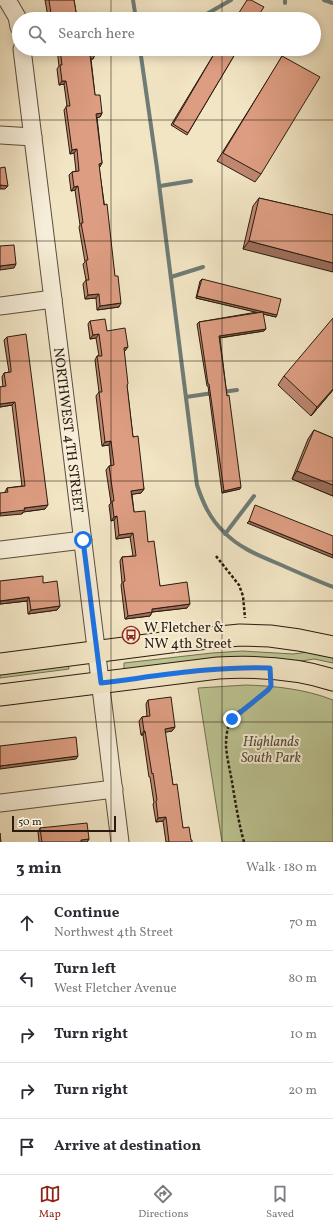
<!DOCTYPE html>
<meta charset="utf-8">
<style>
:root{--surface:#fff;--page:#f7f7f7;--text:#2b2b33;--muted:#7c7c81;--line:#e1e1e2;--accent:#8f2418}
body{margin:0;font-family:Vollkorn,serif;background:var(--page);color:var(--text)}
.scale{position:absolute;left:12px;bottom:10px;width:104px;box-sizing:border-box;padding-left:4px;border:2px solid #291b0e;border-top:0;font-size:11px;line-height:14px;white-space:nowrap;color:#291b0e;-webkit-text-stroke:3px #f7eed9;paint-order:stroke}
.stop{position:absolute;width:12px;height:12px;margin:-9px;border:3px solid #1a73e8;border-radius:50%;background:#fff}
.stop.end{background:#1a73e8;border-color:#fff;box-shadow:0 1px 4px #0008}
.list{margin:0;padding:0;list-style:none}
h2{display:flex;justify-content:space-between;align-items:center;height:52px;margin:0;padding:0 16px;font-size:17px}
h2 small{font-size:13px;font-weight:400;color:var(--muted)}
.list li{display:grid;grid-template-columns:26px 1fr auto;gap:12px;align-items:center;box-sizing:border-box;height:56px;padding:0 16px;border-top:1px solid var(--line)}
.list b{display:block;font-size:15px;white-space:nowrap}
.list p{margin:0;font-size:13px;white-space:nowrap;color:var(--muted)}
.list em{font-size:13px;font-style:normal;color:var(--muted)}
.icon{flex:none;width:22px;height:22px;fill:none;stroke:currentColor;stroke-width:2;stroke-linecap:round;stroke-linejoin:round}
.map{position:relative;flex:none;width:333px;height:842px;overflow:hidden}
.search{position:absolute;background:var(--surface);box-shadow:0 2px 10px #0003;left:12px;right:12px;top:12px;height:44px;display:flex;align-items:center;gap:10px;box-sizing:border-box;padding:0 14px;border-radius:22px;color:var(--muted);font-size:15px}
.sheet{height:332px;background:var(--surface)}
nav{display:flex;justify-content:space-around;align-items:center;box-sizing:border-box;height:56px;border-top:1px solid var(--line);background:var(--surface);font-size:11px;color:var(--muted)}
nav a{display:grid;justify-items:center;gap:2px}
nav .on{color:var(--accent)}
.map>svg:first-child{display:block}
.green{fill:#bcc493;stroke:#727050}
.lines{fill:none;stroke-linecap:round;stroke-linejoin:round}
.stream{stroke:#6f7c76;stroke-width:4}
.minor-casing{stroke:#5b4e3c;stroke-width:19}
.major-casing{stroke:#291b0e;stroke-width:23}
.path{stroke:#291b0e;stroke-width:2.5;stroke-dasharray:3 2;stroke-linecap:butt}
.minor{stroke:#f7eed9;stroke-width:17}
.major{stroke:#f2e5c4;stroke-width:21}
.wall{fill:#be8770;stroke:#291b0e}
.shaded-wall{fill:#9b6e5b;stroke:#291b0e}
.building{fill:#dd9d82;stroke:#291b0e}
.route{stroke:#1a73e8;stroke-width:5}
.grid{fill:none;stroke:#291b0e;stroke-width:1;stroke-opacity:0.55}
.labels{text-anchor:middle;stroke-width:4;stroke-linejoin:round;paint-order:stroke}
.street-label{font-size:14px;fill:#291b0e;stroke:#f7eed9}
.poi-label{font-size:14px;fill:#291b0e;stroke:#f7eed9;text-anchor:start}
.park-label{font-size:14px;font-style:italic;fill:#554e36;stroke:#f7eed9}
</style>
<div class="map">
<svg width="333" height="842" viewBox="0 0 333 842">
<rect width="100%" height="100%" fill="#f2e5c4"/>
<filter id="stains"><feTurbulence type="fractalNoise" baseFrequency=".005" numOctaves="4"/><feColorMatrix values="0 0 0 0 .2 0 0 0 0 .09 0 0 0 0 .02 0 0 0 .5 -.17"/></filter>
<radialGradient id="worn" r=".72"><stop offset=".6" stop-color="#630" stop-opacity="0"/><stop offset="1" stop-color="#630" stop-opacity=".3"/></radialGradient>
<g class="green">
<path d="M242,651L293,654L308,652L333,656V663L314,659L295,662L124,670V663L212,653Z"/>
<path d="M68,662L69,669L0,678V671Z"/>
<path d="M246,685C275,686 305,689 333,700V842H222L198,688Z"/>
</g>
<g class="lines">
<g class="stream">
<path d="M133,0L136,19"/>
<path d="M324,0L333,3"/>
<path d="M285,3V0"/>
<path d="M198,19L231,0"/>
<path d="M140,49L157,168L197,485C203,503 210,519 224,532C239,548 260,556 279,564C297,572 315,580 333,587"/>
<path d="M141,55L151,49"/>
<path d="M160,186L191,181"/>
<path d="M171,277L203,267"/>
<path d="M222,392L237,390"/>
<path d="M186,397L213,393"/>
<path d="M225,534L254,496"/>
</g>
<defs>
<g id="minor">
<path d="M7,0L17,17L19,27"/>
<path id="s1" d="M22,49L120,842"/>
<path d="M0,135L33,137"/>
<path d="M0,306L53,299"/>
<path d="M0,550L83,540"/>
<path d="M0,803L114,789"/>
</g>
<g id="major">
<path d="M0,664L178,641L240,635L270,636L299,640L333,647"/>
<path d="M0,695L218,668C256,666 296,668 333,680"/>
</g>
</defs>
<use href="#minor" class="minor-casing"/>
<use href="#major" class="major-casing"/>
<g class="path">
<path d="M216,556L239,585L243,596L245,618"/>
<path d="M244,842C239,824 236,806 233,788C231,774 227,760 226,746C226,737 227,726 232,719C242,705 262,701 271,686"/>
</g>
<use href="#minor" class="minor"/>
<use href="#major" class="major"/>
</g>
<g class="wall">
<path d="M45,0H74L77,18L76,19H51V17H48Z"/>
<path d="M57,49H95L93,59H91L95,95L102,113L100,117H97L102,163L99,167L119,307L97,310L96,298L85,299L83,284L86,280L83,264L85,262L79,227L80,225L75,190L71,191L69,175L72,172L76,171L74,153L70,154L64,110L67,106L64,84L59,85L57,69L59,66Z"/>
<path d="M217,49H238L187,135L171,125Z"/>
<path d="M282,56L261,174L255,182L217,161L277,65Z"/>
<path d="M259,198L333,215L243,249L253,206Z"/>
<path d="M202,279L276,317L263,314L264,331L220,338L227,396L240,489L222,493L208,386H207L197,324L199,322L257,312L196,298L200,281Z"/>
<path d="M90,321L107,331L125,351H124L127,386L133,437L144,489L141,493L132,494L134,512L148,542L160,586L187,608L152,612L150,616L125,619L121,585L122,583L120,561L122,557L133,556L130,537L116,539L114,520L111,521L109,505L111,503L106,470L109,466H111L109,445L102,446L96,396L99,392L95,360L97,356H99L96,338L90,339L88,324Z"/>
<path d="M7,337L45,509L23,512L22,514L5,492L7,488L22,486L12,405L0,407V387H3L2,377L4,373L9,372L4,340Z"/>
<path d="M284,376L333,390L311,416L278,385Z"/>
<path d="M314,430L333,438V496L292,479L308,439Z"/>
<path d="M43,583L60,606L57,610L28,614L27,601L0,604Z"/>
<path d="M148,700L175,727L172,731L165,732L173,785L183,828L192,842H166L163,821L156,822L153,804L154,803L150,777H149L143,735H141L139,721L142,717L147,716L146,704Z"/>
<path d="M40,828L89,839L87,842H39L38,832Z"/>
</g>
<g class="shaded-wall">
<path d="M54,13L51,17H48L51,14Z"/>
<path d="M90,55H95L93,59H88Z"/>
<path d="M62,81H66L64,84L59,85Z"/>
<path d="M102,113L100,117L94,118L96,114Z"/>
<path d="M77,149L74,153L70,154L72,150Z"/>
<path d="M102,163L100,167H96L99,164Z"/>
<path d="M0,185L8,186L5,189H0Z"/>
<path d="M78,186L75,190L71,191L74,187Z"/>
<path d="M249,241L333,263V272L243,249Z"/>
<path d="M16,264L14,268L0,270V266Z"/>
<path d="M99,294L96,298L85,299L88,295Z"/>
<path d="M197,296L277,315L276,317L196,298Z"/>
<path d="M121,303L119,307L97,310L100,306Z"/>
<path d="M266,329L264,331L218,338L219,336Z"/>
<path d="M99,334L96,338L90,339L93,335Z"/>
<path d="M128,347L125,351H121L124,348Z"/>
<path d="M333,389V390L311,416L317,407Z"/>
<path d="M15,402L12,405L0,407V404Z"/>
<path d="M111,441L109,445L102,446L105,442Z"/>
<path d="M297,471L333,485V496L292,479Z"/>
<path d="M241,487L240,489L222,493L224,491Z"/>
<path d="M144,489L141,493L128,495L131,491Z"/>
<path d="M48,505L45,509L23,512L22,514L0,516V513L24,508Z"/>
<path d="M117,516L114,520L111,521L114,517Z"/>
<path d="M249,521L333,555V558L247,523Z"/>
<path d="M133,533L130,537L116,539L119,535Z"/>
<path d="M29,597L27,601L0,604V601Z"/>
<path d="M190,604L187,608L152,612L150,616L125,619L128,616L152,609Z"/>
<path d="M60,606L57,610L28,614L31,610Z"/>
<path d="M175,727L172,731L162,733L165,729Z"/>
<path d="M144,731H145L143,735H141Z"/>
<path d="M78,756L76,759L0,769V766Z"/>
<path d="M166,817L163,821L156,822L158,818Z"/>
<path d="M89,839L87,842H80L81,840Z"/>
</g>
<g class="building">
<path d="M49,0H74L77,18L72,19H55L54,13L51,14Z"/>
<path d="M247,0H251L264,7L256,19H235Z"/>
<path d="M60,49H95V55H90L95,95H100L102,113L96,114L102,163L99,164L104,205L107,204L115,276H118L121,303L100,306L99,294L88,295L86,280H89L86,260H88L81,223H83L78,186L74,187L72,172L79,171L77,149L72,150L66,106H70L66,81H62L60,65H62Z"/>
<path d="M217,49H238L188,133L173,124Z"/>
<path d="M282,56L320,77L261,174L223,153Z"/>
<path d="M5,167L8,186L0,185V168Z"/>
<path d="M259,198L333,215V263L249,241Z"/>
<path d="M14,245L16,264L0,266V246Z"/>
<path d="M202,279L281,299L277,315L197,296Z"/>
<path d="M263,312L266,329L219,336L227,396L229,395L241,487L224,491L209,384H208L199,322Z"/>
<path d="M333,318V389L317,407L284,376Z"/>
<path d="M105,319L107,331L125,328L128,347L124,348L128,384L127,385L133,437L138,436L144,489L131,491L134,512L145,511L148,542L154,541L160,586L187,582L190,604L152,609V612L128,616L123,582L125,581L122,557L136,556L133,533L119,535L117,516L114,517L112,501H114L109,466L114,465L111,441L105,442L99,392H102L97,356H102L99,334L93,335L90,321Z"/>
<path d="M26,334L48,505L24,508L25,510L0,513V493L8,492L7,488L25,486L15,402L0,404V387L6,386L4,373L11,372V369L7,337Z"/>
<path d="M314,430L333,438V485L297,471Z"/>
<path d="M255,505L333,536V555L249,521Z"/>
<path d="M43,576V583L57,581L60,606L31,610L29,597L0,601V581Z"/>
<path d="M171,697L175,727L165,729L173,785L177,784L183,828L189,827L191,840H192V842H169L166,817L158,818L156,801L157,800L153,773L152,774L145,731H144L142,717L150,716L148,700Z"/>
<path d="M76,737L78,756L0,766V746Z"/>
<path d="M87,823L89,839L81,840V842H42L40,828Z"/>
<path d="M0,833L1,842H0Z"/>
</g>
<g class="lines">
<path class="route" d="M83,540L101,683C158,676 214,666 270,668L271,686L268,690L232,719"/>
</g>
<path class="grid" d="M111,0V19M222,0V19M111,49V842M222,49V842M0,120H333M0,241H333M0,361H333M0,481H333M0,601H333M0,722H333"/>
<defs>
<symbol id="bus-ring" viewBox="-11 -11 22 22"><circle r="9.5" fill="#f7eed9" stroke="#8f2418" stroke-width="1.5"/><path d="M-5-6H5V4H4V6H2V4H-2V6H-4V4H-5ZM-3.5-4V0h7V-4ZM-3.5 1.2v1.5H-2V1.2ZM2 1.2v1.5H3.5V1.2Z" fill="#8f2418"/></symbol>
</defs>
<g fill-rule="evenodd">
<use href="#bus-ring" x="121" y="625" width="20" height="20"/>
</g>
<g class="labels">
<g class="street-label">
<text dy="5" stroke="none"><textPath href="#s1" startOffset="384">NORTHWEST 4TH STREET</textPath></text>
</g>
<g class="poi-label">
<text x="144" y="632">W Fletcher &amp;<tspan x="144" dy="16">NW 4th Street</tspan></text>
</g>
<g class="park-label">
<text x="271" y="746">Highlands<tspan x="271" dy="16">South Park</tspan></text>
</g>
</g>
<rect width="100%" height="100%" filter="url(#stains)"/>
<rect width="100%" height="100%" fill="url(#worn)"/>
</svg>
<div class="scale">50 m</div>
<div class="stop" style="left:83px;top:540px"></div>
<div class="stop end" style="left:232px;top:719px"></div>
<div class="search"><svg class="icon" aria-label="search" viewBox="0 0 24 24"><circle cx="10" cy="10" r="6"/><path d="M15 15l6 6"/></svg>Search here</div>
</div>
<section class="sheet">
<h2>3 min<small>Walk · 180 m</small></h2>
<ul class="list">
<li><svg class="icon" aria-label="ahead" viewBox="0 0 24 24"><path d="M12 20V5M6 11l6-6 6 6"/></svg><div><b>Continue</b><p>Northwest 4th Street</p></div><em>70 m</em></li>
<li><svg class="icon" aria-label="left" viewBox="0 0 24 24"><path d="M17 20v-9H6M10 6l-5 5 5 5"/></svg><div><b>Turn left</b><p>West Fletcher Avenue</p></div><em>80 m</em></li>
<li><svg class="icon" aria-label="right" viewBox="0 0 24 24"><path d="M7 20v-9h11M14 6l5 5-5 5"/></svg><div><b>Turn right</b></div><em>10 m</em></li>
<li><svg class="icon" aria-label="right" viewBox="0 0 24 24"><path d="M7 20v-9h11M14 6l5 5-5 5"/></svg><div><b>Turn right</b></div><em>20 m</em></li>
<li><svg class="icon" aria-label="arrive" viewBox="0 0 24 24"><path d="M6 21V4h12l-3 4 3 4H6"/></svg><div><b>Arrive at destination</b></div></li>
</ul>
</section>
<nav>
<a class="on"><svg class="icon" aria-label="map" viewBox="0 0 24 24"><path d="M3 6l6-2 6 2 6-2v14l-6 2-6-2-6 2zM9 4v14M15 6v14"/></svg>Map</a>
<a><svg class="icon" aria-label="directions" viewBox="0 0 24 24"><path d="M12 3l9 9-9 9-9-9zM9 14v-3h6M13 9l2 2-2 2"/></svg>Directions</a>
<a><svg class="icon" aria-label="saved" viewBox="0 0 24 24"><path d="M7 4h10v16l-5-4-5 4z"/></svg>Saved</a>
</nav>
